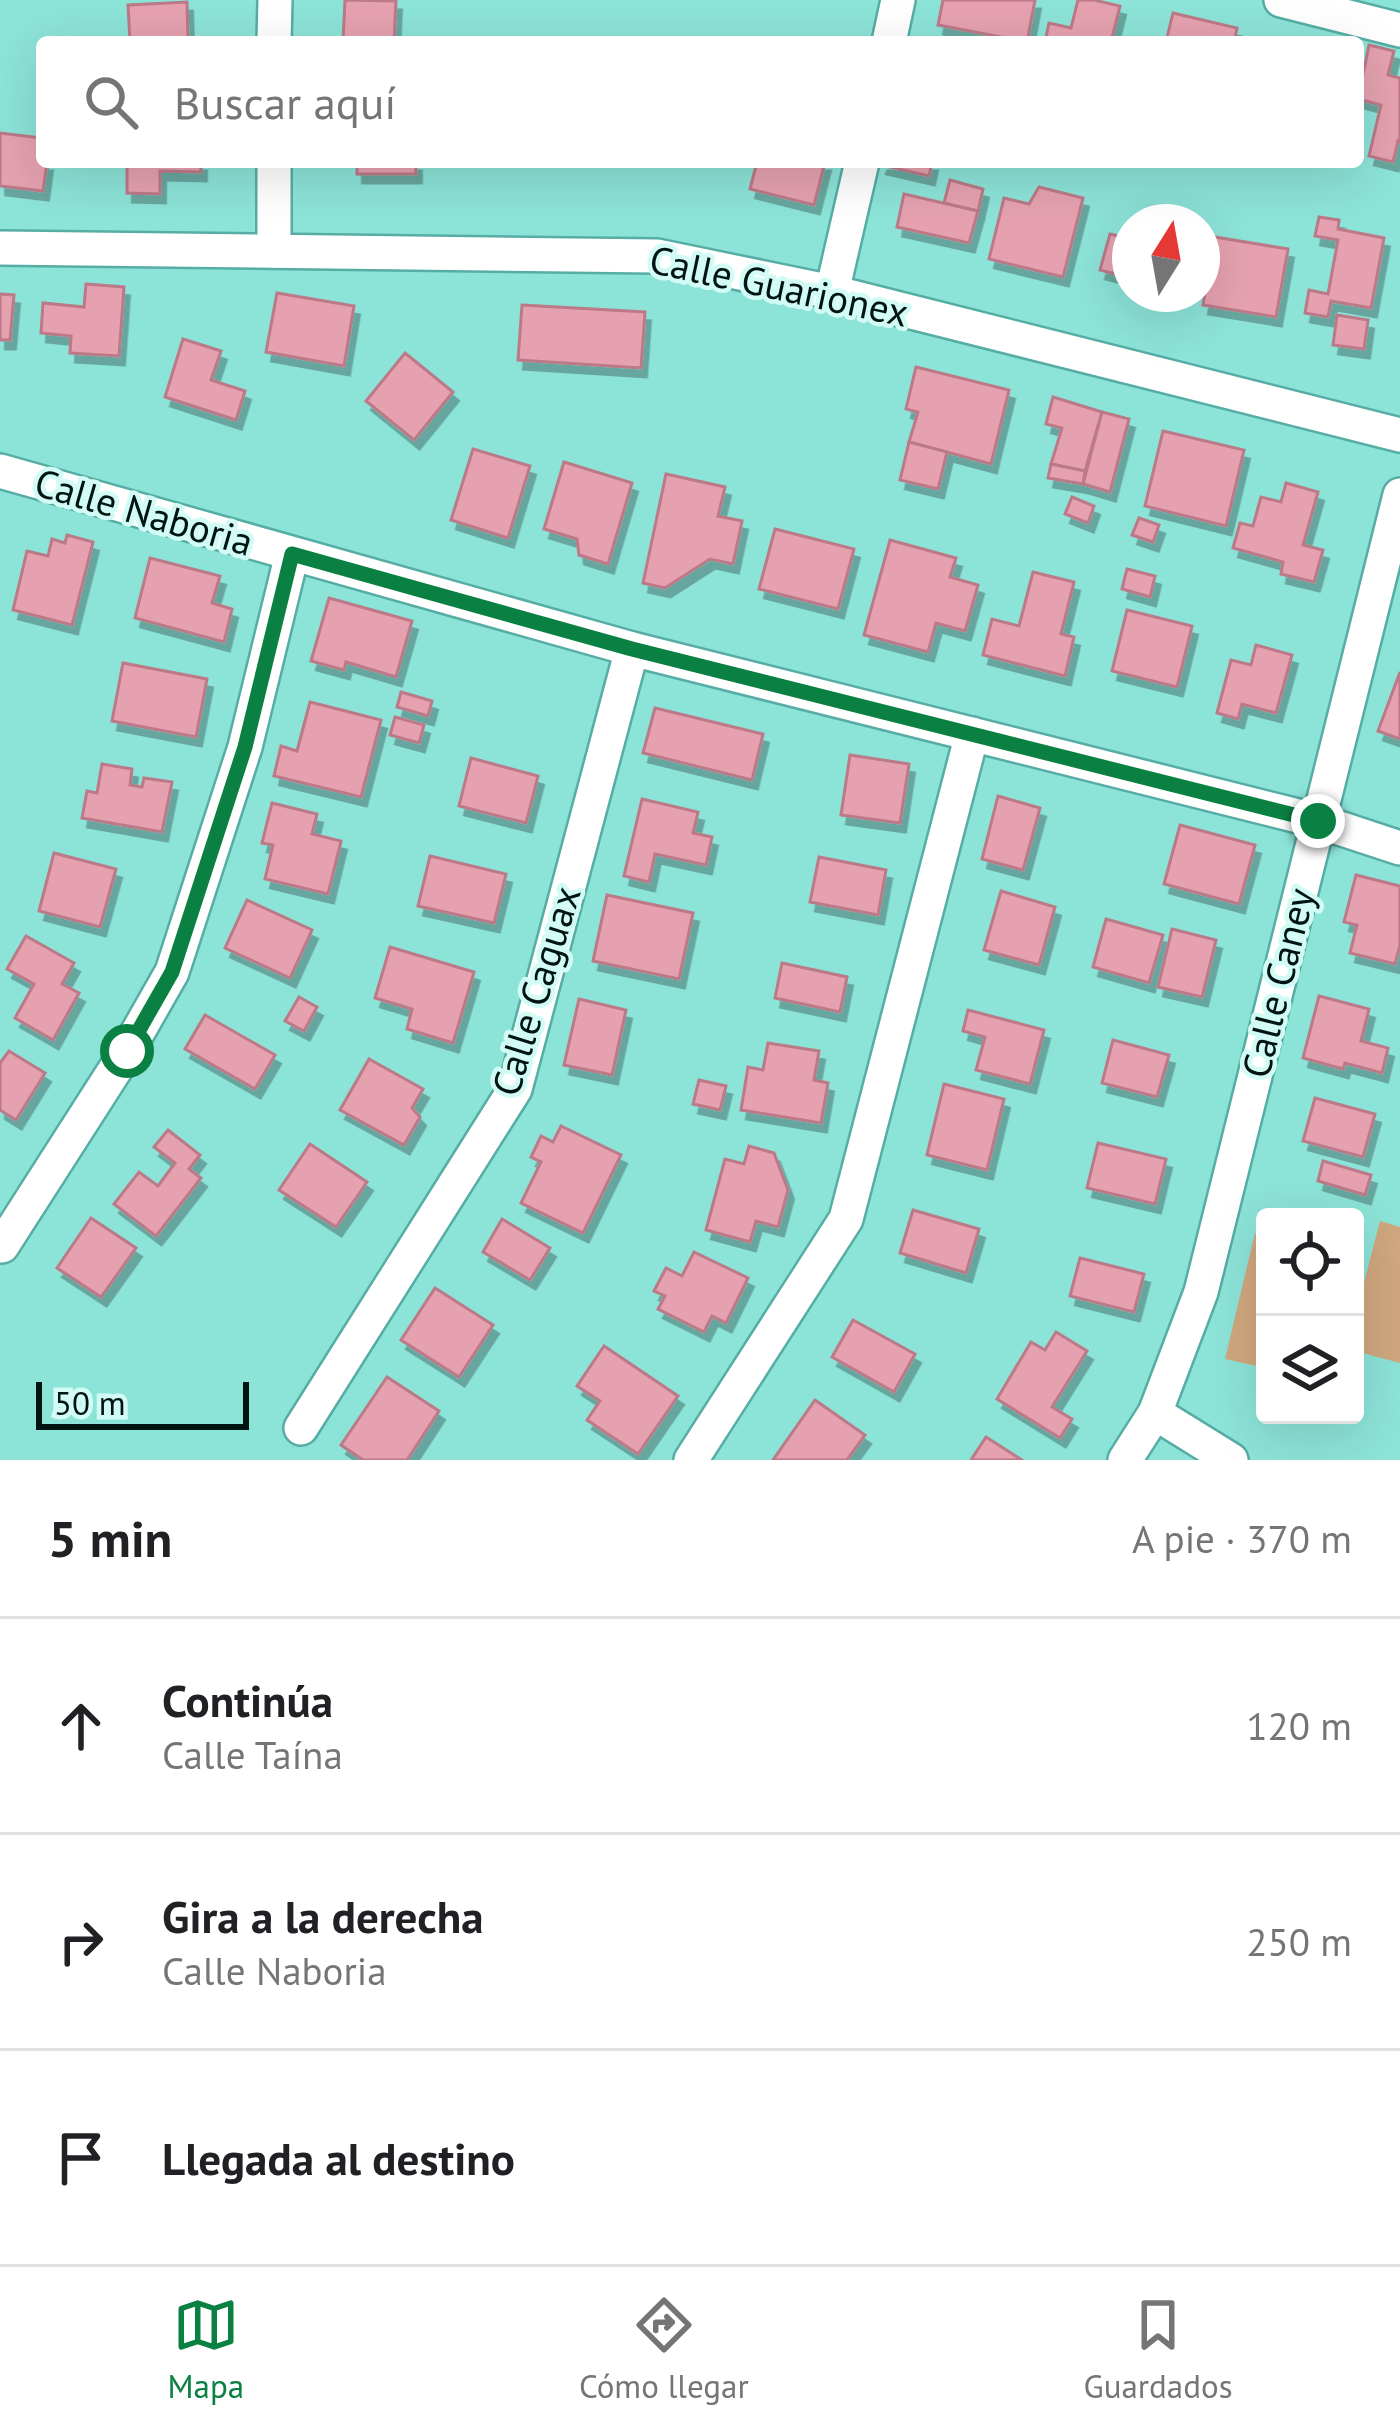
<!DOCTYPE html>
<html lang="es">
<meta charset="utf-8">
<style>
:root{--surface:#fff;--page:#f2f2f2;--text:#202124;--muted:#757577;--line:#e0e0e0;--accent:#0b8043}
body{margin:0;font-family:"PT Sans",sans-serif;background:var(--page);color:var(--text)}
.controls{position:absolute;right:36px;bottom:36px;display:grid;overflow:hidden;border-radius:12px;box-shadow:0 12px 48px #0002}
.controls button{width:108px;height:108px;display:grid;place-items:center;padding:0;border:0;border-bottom:3px solid var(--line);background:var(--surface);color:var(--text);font:60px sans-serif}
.compass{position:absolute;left:1112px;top:204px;width:108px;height:108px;border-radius:50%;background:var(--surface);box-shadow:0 12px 48px #0002;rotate:11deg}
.scale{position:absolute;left:36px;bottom:30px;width:213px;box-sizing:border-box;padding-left:12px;border:6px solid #001412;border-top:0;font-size:33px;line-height:42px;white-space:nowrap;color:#001412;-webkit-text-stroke:9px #d2fbf5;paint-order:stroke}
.stop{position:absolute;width:36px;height:36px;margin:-27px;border:9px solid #0b8043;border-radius:50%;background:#fff}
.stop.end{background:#0b8043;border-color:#fff;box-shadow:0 3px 12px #0008}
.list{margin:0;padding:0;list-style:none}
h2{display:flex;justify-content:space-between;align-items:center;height:156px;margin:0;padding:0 48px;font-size:51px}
h2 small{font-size:39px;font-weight:400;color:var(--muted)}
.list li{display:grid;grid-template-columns:78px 1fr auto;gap:36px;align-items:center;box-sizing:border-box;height:216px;padding:0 48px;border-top:3px solid var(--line)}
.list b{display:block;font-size:45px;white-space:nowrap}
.list p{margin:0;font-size:39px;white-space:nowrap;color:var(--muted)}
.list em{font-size:39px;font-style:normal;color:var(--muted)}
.icon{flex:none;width:66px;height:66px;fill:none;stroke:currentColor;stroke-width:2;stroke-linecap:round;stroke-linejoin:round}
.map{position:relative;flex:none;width:1400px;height:1460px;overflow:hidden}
.search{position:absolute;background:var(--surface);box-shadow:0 12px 48px #0002;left:36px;right:36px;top:36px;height:132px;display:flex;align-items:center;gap:30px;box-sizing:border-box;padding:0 42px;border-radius:12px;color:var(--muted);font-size:45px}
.sheet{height:804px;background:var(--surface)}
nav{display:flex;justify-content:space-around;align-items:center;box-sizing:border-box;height:168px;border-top:3px solid var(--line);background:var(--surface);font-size:33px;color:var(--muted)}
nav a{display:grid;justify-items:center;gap:6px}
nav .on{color:var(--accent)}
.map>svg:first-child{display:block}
.green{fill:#d0a77e}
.building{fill:#e5a1af;stroke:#bc7987;stroke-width:3;filter:url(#shadow)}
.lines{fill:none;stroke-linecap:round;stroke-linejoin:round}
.street-casing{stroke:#56ada4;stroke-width:38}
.street{stroke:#fff;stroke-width:33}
.route{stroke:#0b8043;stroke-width:15}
.labels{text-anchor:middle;stroke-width:9;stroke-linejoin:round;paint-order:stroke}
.street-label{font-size:39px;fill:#001412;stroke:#d2fbf5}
</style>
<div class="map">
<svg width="1400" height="1460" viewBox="0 0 1400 1460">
<defs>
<filter id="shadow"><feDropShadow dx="5.5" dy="9" stdDeviation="0" flood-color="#0004"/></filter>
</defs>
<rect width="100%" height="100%" fill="#8ce3d8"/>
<g class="green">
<path d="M1380,1221L1400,1227V1363L1355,1351V1317Z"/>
<path d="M1255,1233L1265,1235V1368L1225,1359Z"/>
</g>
<g class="building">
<path d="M345,0L396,1L394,42H343Z"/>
<path d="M943,0H1035L1027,42L938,25Z"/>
<path d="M1078,0H1094L1120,6L1111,42H1045L1049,23L1071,28Z"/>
<path d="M187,2L188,42H130L128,5Z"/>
<path d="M1173,13L1237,28L1234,42H1166Z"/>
<path d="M1369,45L1394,51L1388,75L1400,78V142L1398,141L1393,162L1369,156L1381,105L1358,99Z"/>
<path d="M0,133L42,138V162H47L43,191L0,186Z"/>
<path d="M127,162H201V172L160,171V194L127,193Z"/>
<rect x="357" y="162" width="59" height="12"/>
<path d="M757,162H825L814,205L750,189Z"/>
<path d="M882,162H932L929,176L881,165Z"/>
<path d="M950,180L983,189L978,211L944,203Z"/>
<path d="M1039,187L1083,198L1063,277L989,259L1004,198L1029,204Z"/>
<path d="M904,194L978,211L969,243L897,227Z"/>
<path d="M1319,217L1339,220L1338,229L1384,238L1371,308L1331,301L1328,317L1305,313L1309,290L1328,294L1338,240L1315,236Z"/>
<path d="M1110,234L1130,239V278L1100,270Z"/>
<path d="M1215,237L1288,249L1276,317L1203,305Z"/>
<path d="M86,284L124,287L119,356L70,353L71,336L41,333L43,303L84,307Z"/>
<path d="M277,293L354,306L344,366L266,352Z"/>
<path d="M0,294L14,295L10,340H0Z"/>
<path d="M522,305L645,312L641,368L518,360Z"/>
<path d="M1337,315L1368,320L1364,349L1333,345Z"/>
<path d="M183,339L221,351L211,380L245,391L236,420L165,397Z"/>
<path d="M405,353L453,392L414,440L366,401Z"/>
<path d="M916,367L1009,390L991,464L909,442L918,412L906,409Z"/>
<path d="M1053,397L1102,412L1085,471L1051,464L1062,428L1046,424Z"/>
<path d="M1102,412L1129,419L1110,492L1083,484Z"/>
<path d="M1163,431L1244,450L1226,526L1145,506Z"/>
<path d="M909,442L947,452L938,489L900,480Z"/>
<path d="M473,449L530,466L508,538L451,520Z"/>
<path d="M564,462L632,483L608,564L579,555L577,539L544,529Z"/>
<path d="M1051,464L1085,471L1083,484L1048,478Z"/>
<path d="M666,474L725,487L718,516L742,521L733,564L710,559L665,588L643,583Z"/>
<path d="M1286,483L1318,492L1303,545L1323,550L1314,582L1281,574L1283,562L1233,548L1240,523L1253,526L1261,497L1281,502Z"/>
<path d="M1072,497L1094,506L1088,523L1065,514Z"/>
<path d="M1139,518L1159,525L1153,542L1132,535Z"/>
<path d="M775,529L854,549L838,609L759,589Z"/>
<path d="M67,535L93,542L72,625L13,610L27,551L48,556L52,539L65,543Z"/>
<path d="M890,540L956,558L950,577L978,585L965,631L936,623L928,652L864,635Z"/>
<path d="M150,558L220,576L212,603L232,609L224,642L135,618Z"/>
<path d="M1127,569L1155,576L1150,597L1122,589Z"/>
<path d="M1033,572L1074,582L1061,634L1074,637L1065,676L983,655L992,619L1019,626Z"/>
<path d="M329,598L412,621L396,677L346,662L344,670L311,661Z"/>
<path d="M1127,610L1192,626L1177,687L1112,671Z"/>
<path d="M1256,645L1292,655L1276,713L1242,704L1238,719L1217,713L1231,660L1251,665Z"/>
<path d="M123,663L207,679L196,737L112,721Z"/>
<path d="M1400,672V739L1378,731Z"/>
<path d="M401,692L432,701L428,716L397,707Z"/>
<path d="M310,702L381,720L361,797L274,776L281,746L297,751Z"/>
<path d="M655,708L763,734L752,780L643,753Z"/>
<path d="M395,717L424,725L419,743L390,735Z"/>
<path d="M850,755L909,764L900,823L841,815Z"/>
<path d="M471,758L538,776L526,823L459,806Z"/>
<path d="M102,764L132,769L130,785L142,787L144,778L172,782L162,832L82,818L87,791L97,793Z"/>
<path d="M998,796L1040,808L1023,870L982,859Z"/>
<path d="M642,799L698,812L693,833L712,837L706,865L655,854L649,882L624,876Z"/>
<path d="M272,803L317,814L312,834L341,841L328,894L265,879L273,845L262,843Z"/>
<path d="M1180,825L1255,845L1239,904L1164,884Z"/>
<path d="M54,853L116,869L100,927L39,911Z"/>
<path d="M430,856L506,874L494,923L418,906Z"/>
<path d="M819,857L886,870L878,915L810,902Z"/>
<path d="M1356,875L1400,886V945L1395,964L1350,953L1357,925L1344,922Z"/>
<path d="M1001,891L1055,907L1039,965L984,950Z"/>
<path d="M607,895L693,913L679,979L593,961Z"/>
<path d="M247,900L312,930L290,978L225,948Z"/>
<path d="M1106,919L1163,935L1149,983L1093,967Z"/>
<path d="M1172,929L1216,940L1202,997L1158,987Z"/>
<path d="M26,936L74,963L62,984L79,993L53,1040L15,1018L34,984L7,969Z"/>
<path d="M390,947L474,972L453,1043L407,1029L412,1009L375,998Z"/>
<path d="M782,963L847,977L840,1012L775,998Z"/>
<path d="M1319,996L1369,1009L1361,1041L1388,1048L1382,1073L1345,1063L1343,1069L1303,1058Z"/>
<path d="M299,997L317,1007L304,1031L285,1021Z"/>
<path d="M579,999L626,1010L612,1075L564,1065Z"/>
<path d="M968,1010L1044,1030L1030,1084L976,1070L985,1037L963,1031Z"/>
<path d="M205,1015L275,1055L255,1089L185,1049Z"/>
<path d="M1113,1040L1169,1055L1157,1097L1102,1083Z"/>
<path d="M768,1043L819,1051L814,1080L828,1083L821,1123L741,1110L748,1067L763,1070Z"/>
<path d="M9,1051L45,1073L16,1120L0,1110V1063Z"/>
<path d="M369,1059L423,1089L412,1108L420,1117L404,1145L340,1110Z"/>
<path d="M699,1080L726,1086L720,1110L693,1104Z"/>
<path d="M944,1084L1004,1099L987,1170L927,1155Z"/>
<path d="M1315,1098L1375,1114L1363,1157L1303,1141Z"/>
<path d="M561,1126L621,1155L583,1233L521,1203L541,1162L531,1157L541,1136L553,1142Z"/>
<path d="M168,1130L200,1155L189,1169L201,1178L156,1236L114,1204L139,1172L158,1186L175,1163L154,1147Z"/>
<path d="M1098,1143L1166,1159L1155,1204L1087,1188Z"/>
<path d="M310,1144L367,1182L336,1227L279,1190Z"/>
<path d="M749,1146L774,1153L788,1190L778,1227L756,1221L750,1242L706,1230L725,1159L744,1164Z"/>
<path d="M1323,1161L1371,1175L1365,1195L1318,1181Z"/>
<path d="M913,1210L979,1229L966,1273L900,1253Z"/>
<path d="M91,1218L136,1248L101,1297L57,1268Z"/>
<path d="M502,1219L550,1248L530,1280L483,1252Z"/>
<path d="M694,1252L748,1278L726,1323L712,1316L704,1332L658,1309L665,1296L654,1291L666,1268L682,1276Z"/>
<path d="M1080,1258L1144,1274L1134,1312L1070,1296Z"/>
<path d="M435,1288L493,1325L459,1377L401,1340Z"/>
<path d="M853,1320L915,1354L894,1392L832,1357Z"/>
<path d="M1056,1332L1087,1351L1052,1407L1072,1419L1060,1438L997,1399L1031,1342L1045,1350Z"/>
<path d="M604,1346L678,1396L638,1454L587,1420L600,1401L577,1386Z"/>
<path d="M387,1377L439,1411L407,1460H363L341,1445Z"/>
<path d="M815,1400L865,1435L847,1460H773Z"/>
<path d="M986,1437L1022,1460H971Z"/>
</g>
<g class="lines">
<defs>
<g id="street">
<path d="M1281,0L1400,30"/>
<path d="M274,42L275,0"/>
<path d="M889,42L898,0"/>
<path d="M0,248L657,256L832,292L1400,435"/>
<path d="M274,251V162"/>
<path d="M832,292L862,162"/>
<path d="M0,471L632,649L1318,821L1400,848"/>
<path d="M2,1246L127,1051L172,972L245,747L292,554"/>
<path d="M1155,1413L1231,1460"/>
<path d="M301,1428L515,1089L632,649"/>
<path d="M691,1460L846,1219L972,734"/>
<path d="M1125,1460L1155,1413L1201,1292L1400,495"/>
</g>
</defs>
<use href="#street" class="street-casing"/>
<use href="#street" class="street"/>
</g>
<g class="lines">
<path class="route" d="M127,1051L172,972L245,747L292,554L632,649L1318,821"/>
</g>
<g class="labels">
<g class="street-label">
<text transform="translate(779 286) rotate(12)" y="14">Calle Guarionex</text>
<text transform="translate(144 512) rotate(16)" y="14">Calle Naboria</text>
<text transform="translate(1278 983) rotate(-76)" y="14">Calle Caney</text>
<text transform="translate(536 991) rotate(-73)" y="14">Calle Caguax</text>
</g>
</g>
</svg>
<div class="controls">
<button><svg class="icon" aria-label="locate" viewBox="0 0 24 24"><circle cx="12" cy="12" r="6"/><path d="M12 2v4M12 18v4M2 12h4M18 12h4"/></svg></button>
<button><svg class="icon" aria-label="layers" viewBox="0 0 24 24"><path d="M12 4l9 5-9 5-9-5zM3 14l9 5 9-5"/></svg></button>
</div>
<svg class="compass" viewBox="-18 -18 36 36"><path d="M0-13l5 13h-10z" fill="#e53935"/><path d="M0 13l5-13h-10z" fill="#757577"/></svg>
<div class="scale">50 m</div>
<div class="stop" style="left:127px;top:1051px"></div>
<div class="stop end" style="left:1318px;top:821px"></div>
<div class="search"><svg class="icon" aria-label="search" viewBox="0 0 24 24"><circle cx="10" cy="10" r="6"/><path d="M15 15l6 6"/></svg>Buscar aquí</div>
</div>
<section class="sheet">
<h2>5 min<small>A pie · 370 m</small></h2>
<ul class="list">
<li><svg class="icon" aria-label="ahead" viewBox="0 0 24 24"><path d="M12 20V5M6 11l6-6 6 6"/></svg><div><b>Continúa</b><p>Calle Taína</p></div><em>120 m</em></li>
<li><svg class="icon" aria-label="right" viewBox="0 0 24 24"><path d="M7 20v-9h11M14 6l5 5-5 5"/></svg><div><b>Gira a la derecha</b><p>Calle Naboria</p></div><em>250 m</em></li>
<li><svg class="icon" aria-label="arrive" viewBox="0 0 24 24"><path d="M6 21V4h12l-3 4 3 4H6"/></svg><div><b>Llegada al destino</b></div></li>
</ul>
</section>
<nav>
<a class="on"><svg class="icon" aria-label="map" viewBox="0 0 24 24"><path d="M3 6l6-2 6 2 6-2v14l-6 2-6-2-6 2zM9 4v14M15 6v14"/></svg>Mapa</a>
<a><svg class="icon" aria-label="directions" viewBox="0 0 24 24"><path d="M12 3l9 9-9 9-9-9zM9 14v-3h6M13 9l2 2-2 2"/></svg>Cómo llegar</a>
<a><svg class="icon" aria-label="saved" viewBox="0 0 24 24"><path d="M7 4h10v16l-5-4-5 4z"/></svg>Guardados</a>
</nav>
